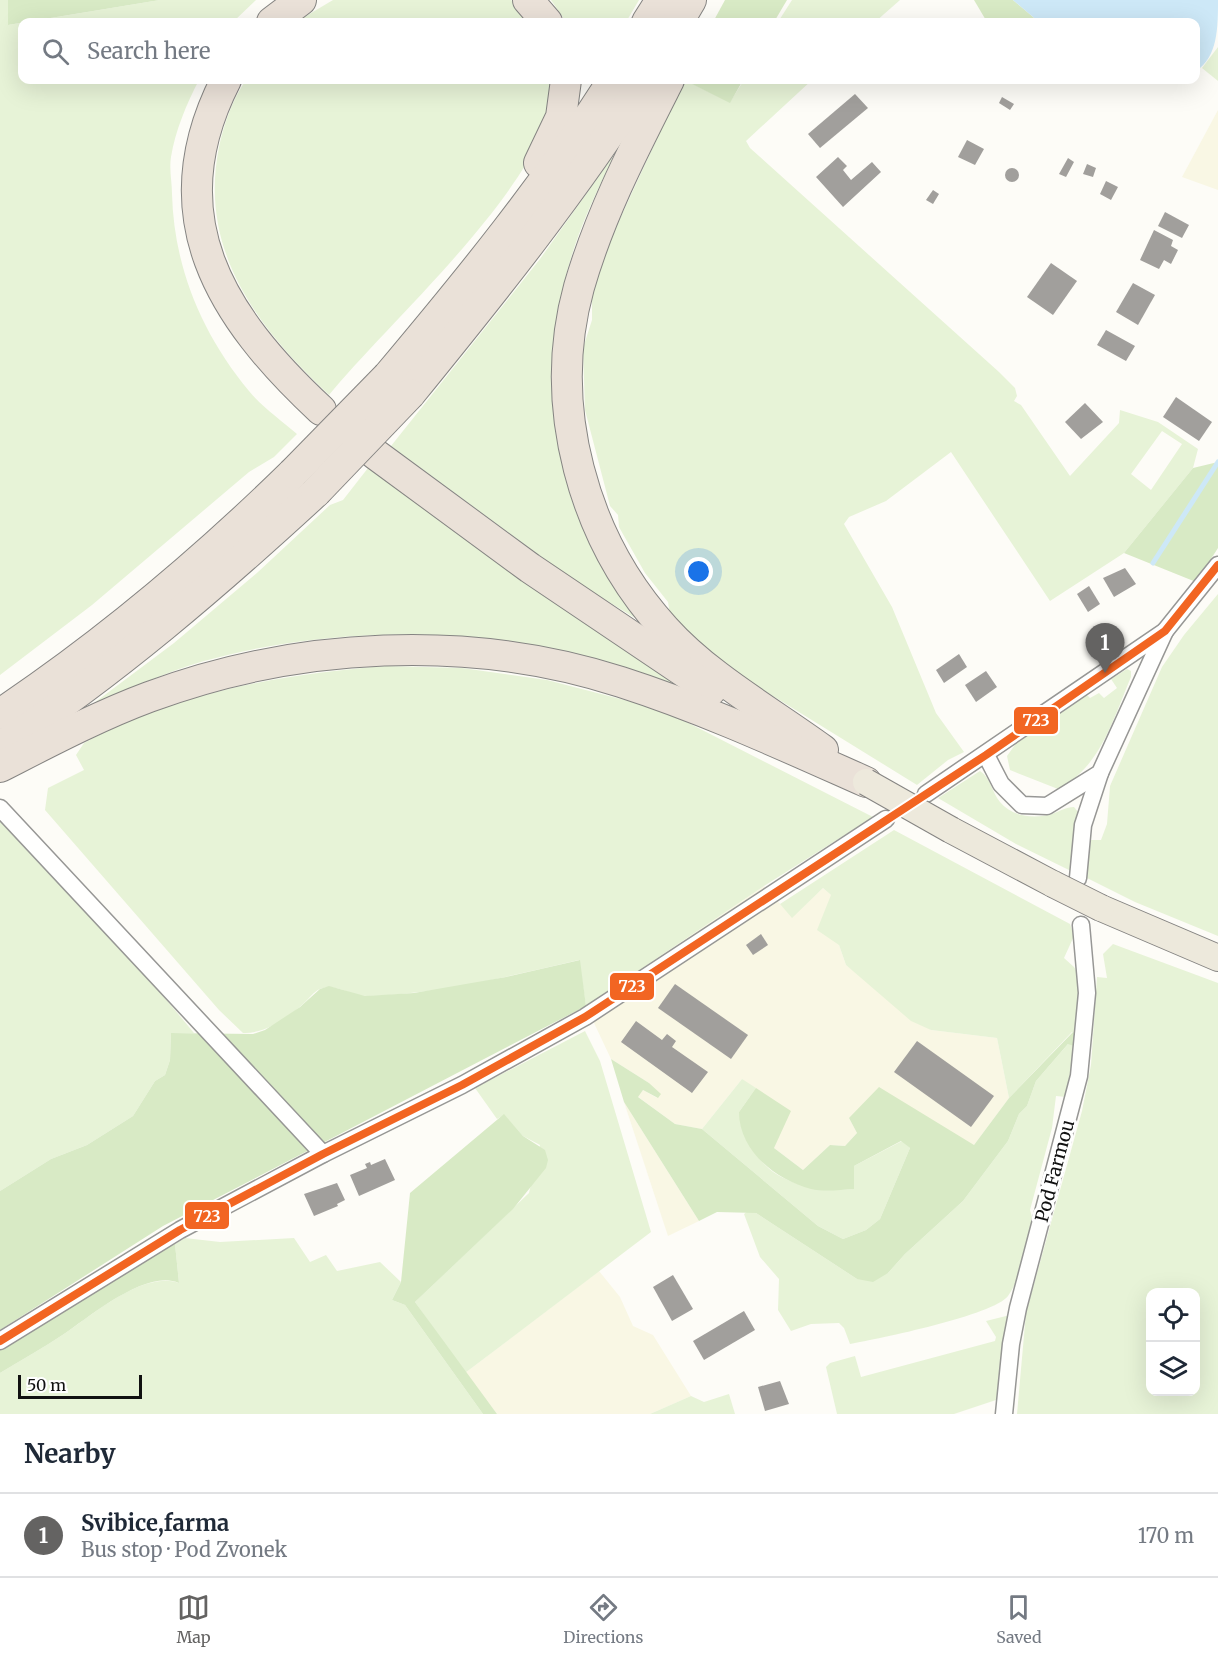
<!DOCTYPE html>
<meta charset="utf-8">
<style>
:root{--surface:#fff;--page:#f2f2f3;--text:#1f2937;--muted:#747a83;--line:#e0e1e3;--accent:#646362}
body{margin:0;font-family:Merriweather,serif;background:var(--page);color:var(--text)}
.controls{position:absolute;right:18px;bottom:18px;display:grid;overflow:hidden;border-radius:12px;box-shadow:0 6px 24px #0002}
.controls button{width:54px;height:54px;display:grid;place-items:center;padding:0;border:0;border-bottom:2px solid var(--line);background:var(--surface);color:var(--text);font:30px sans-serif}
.scale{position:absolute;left:18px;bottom:15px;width:124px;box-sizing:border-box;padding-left:6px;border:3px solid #111;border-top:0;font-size:16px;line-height:21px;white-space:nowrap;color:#111;-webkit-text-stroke:4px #fff;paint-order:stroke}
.you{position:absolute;left:699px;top:572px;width:21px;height:21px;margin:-15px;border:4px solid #fff;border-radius:50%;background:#1a73e8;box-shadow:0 0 0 9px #1a73e833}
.badge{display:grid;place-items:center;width:39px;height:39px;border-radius:50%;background:var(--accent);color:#fff;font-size:20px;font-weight:700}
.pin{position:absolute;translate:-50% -50px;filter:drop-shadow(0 2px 3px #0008)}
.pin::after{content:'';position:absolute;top:32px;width:21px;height:18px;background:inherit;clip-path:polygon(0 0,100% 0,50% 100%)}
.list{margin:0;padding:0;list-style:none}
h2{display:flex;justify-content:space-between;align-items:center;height:78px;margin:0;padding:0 24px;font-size:26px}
h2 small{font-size:20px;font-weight:400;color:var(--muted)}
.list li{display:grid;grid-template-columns:39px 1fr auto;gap:18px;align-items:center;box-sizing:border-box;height:84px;padding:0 24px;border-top:2px solid var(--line)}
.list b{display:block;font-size:22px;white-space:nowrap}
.list p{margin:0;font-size:20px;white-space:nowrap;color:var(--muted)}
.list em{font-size:20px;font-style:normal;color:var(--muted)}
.icon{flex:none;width:33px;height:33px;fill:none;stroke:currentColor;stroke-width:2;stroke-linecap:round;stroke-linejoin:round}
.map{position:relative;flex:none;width:1218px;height:1414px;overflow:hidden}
.search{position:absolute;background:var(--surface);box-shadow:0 6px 24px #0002;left:18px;right:18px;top:18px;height:66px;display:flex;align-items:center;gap:15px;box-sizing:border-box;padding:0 21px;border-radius:12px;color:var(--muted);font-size:22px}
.sheet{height:162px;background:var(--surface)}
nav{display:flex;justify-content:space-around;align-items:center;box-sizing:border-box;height:84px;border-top:2px solid var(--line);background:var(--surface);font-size:16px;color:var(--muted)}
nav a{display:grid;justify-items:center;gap:3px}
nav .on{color:var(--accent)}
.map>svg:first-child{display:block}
.farmland{fill:#f9f7e4}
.green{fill:#e7f3d7;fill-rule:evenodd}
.forest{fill:#d8eac5}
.water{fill:#cde8f7}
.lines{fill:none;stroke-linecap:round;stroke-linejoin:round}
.stream{stroke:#cde8f7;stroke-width:5}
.building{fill:#a19f9c}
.street-casing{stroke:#979795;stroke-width:19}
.primary-casing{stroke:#858482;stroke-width:28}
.highway-casing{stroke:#858482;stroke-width:32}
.street{stroke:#fffffe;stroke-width:16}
.primary{stroke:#ede9dc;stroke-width:26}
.highway{stroke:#eae1d8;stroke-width:30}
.primary-bridge-casing{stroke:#858482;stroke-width:28;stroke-linecap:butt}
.highway-bridge-casing{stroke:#858482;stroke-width:32;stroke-linecap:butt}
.primary-bridge{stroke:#ede9dc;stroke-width:26}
.highway-bridge{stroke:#eae1d8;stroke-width:30}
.bus-1-casing{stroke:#fff;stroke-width:12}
.bus-1{stroke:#f26522;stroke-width:8}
.labels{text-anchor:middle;stroke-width:6;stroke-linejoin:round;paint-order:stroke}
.street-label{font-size:18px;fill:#111;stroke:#fff}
.line-badge{stroke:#fff;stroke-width:2}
.badge-label{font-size:16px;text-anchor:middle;font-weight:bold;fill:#fff}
</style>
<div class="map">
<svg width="1218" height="1414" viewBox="0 0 1218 1414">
<rect width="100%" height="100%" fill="#fdfcf7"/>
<g class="farmland">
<path d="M1218,110V190L1182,177Z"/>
<path d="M764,886L792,917L823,888L831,895L839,945L846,965L931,1030L997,1038L1009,1098L974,1145L849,1118L857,1133L845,1146L830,1145L803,1170L774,1148L742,1079L702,1129L675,1124L637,1096L643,1090L657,1098L649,1083L611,1059L586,1006Z"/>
<path d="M624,1102L699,1221L668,1236L665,1227Z"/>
<path d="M599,1271L620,1297L633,1326L653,1335L691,1396L650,1414H497L465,1373Z"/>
</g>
<g class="green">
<path d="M0,0H8V25L160,0H256L233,22H22V80H199C187,103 175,131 171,157C169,169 172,182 172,194C174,268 202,334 249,391C262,407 281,420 297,434L274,457L249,472L92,605L0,675Z"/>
<path d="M333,0H511L536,22H296Z"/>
<path d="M551,0H639L626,22H566Z"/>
<path d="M792,0H900L875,22H778Z"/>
<path d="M1218,47V81L1202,68Z"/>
<path d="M246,80H557C555,176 390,320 329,395C258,328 198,251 219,147C224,124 232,100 246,80Z"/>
<path d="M684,80L730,102L744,80H812L746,141L750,148L999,372L1015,388L1017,396L1014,401L1021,405L1070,476L1119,423L1120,410L1158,422L1198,449L1193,468L1124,553L1050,601L951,452L886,501L849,517L844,524L892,607L936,713L964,752L948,760L917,785L744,678L707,649L670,614L668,602L645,573L619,527L618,515L610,506L585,410L583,348L592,320V290L606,249ZM1162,431L1182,444L1151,490L1131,474Z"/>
<path d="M614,155C602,181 589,207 579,234C543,331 543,442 586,536C599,565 617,592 635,618L570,578L391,446L540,259Z"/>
<path d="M368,468L676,685C629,669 581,653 532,645C425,627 308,632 204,661C165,672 127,691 90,706L174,643L258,572L330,505L343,500Z"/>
<path d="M1218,594V936L1135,902L1085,877L1087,840H1101L1107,824L1110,786L1162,667L1184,635Z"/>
<path d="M386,666L462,668L547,680L663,710L873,817L764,886L586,1006L579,960C510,976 440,994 368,996C352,997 336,982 320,989C314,991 308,1000 303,1004C288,1018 264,1034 243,1033L219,1010L45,810L48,788L84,770L76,755L84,743C176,692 283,674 386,666Z"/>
<path d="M1127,669L1131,671V677C1113,719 1101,767 1058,789L1010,770L1007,756L1017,742L1086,694L1090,698L1099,693L1104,698L1117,688L1111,679Z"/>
<path d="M980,771C991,778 992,793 1000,802C1012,817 1035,819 1052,814C1060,811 1066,807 1074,807L1078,812L1071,871L1016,844L938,798Z"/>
<path d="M0,818L154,985L194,1033H171L170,1060L165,1075L155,1081L133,1116L87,1145L51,1159L0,1191Z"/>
<path d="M894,830L1070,924L1074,936L1064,958L1074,967L1080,977L1078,1034L1072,1032L1009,1098L997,1038L931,1030L911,1021L846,965L839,945L817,930L831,895L823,888L792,918L780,904Z"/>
<path d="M1113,944L1218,983V1414H1017L1026,1313L1082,1111L1091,1065L1097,977L1107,978L1103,954ZM1150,1292H1196V1392H1150Z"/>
<path d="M585,1031L600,1061L651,1232L465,1373L415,1302L529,1193L540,1145L523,1136L504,1115L497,1119L475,1088Z"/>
<path d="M1069,1043L1077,1047L1066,1097L1056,1096L1052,1128L1030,1210L1032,1217C1027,1244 1024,1273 1008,1296C994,1315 878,1339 850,1344L844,1328L839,1323L811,1324L791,1331L778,1310L779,1279L760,1257L744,1214L748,1211L756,1213L857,1279L888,1273L905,1254L963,1201L1008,1141L1019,1114L1027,1106L1036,1081Z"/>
<path d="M742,1079L756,1088L739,1112C745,1127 750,1147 760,1159C780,1186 823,1192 853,1189L854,1166L902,1141L910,1148L880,1219L866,1230L843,1239L818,1226L702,1129Z"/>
<path d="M185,1238L220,1242L294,1238L310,1262L326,1255L337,1271L380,1262L401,1282L392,1300L405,1305L483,1414H0V1373C21,1360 43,1348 64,1334C91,1316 143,1270 179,1283L175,1244Z"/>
<path d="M1010,1315L999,1399L954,1414H837L826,1367L830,1363L855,1356L861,1377L995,1341L996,1337L986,1321Z"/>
<path d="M729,1394L735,1414H650L691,1396L704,1402Z"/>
</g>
<g class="forest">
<path d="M8,0H160L8,25Z"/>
<path d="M725,0H787L774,22H713Z"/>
<path d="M974,0H1013L1039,22H987Z"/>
<path d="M684,80H743L730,103Z"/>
<path d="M1218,462V548L1196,582L1124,553L1193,468Z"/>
<path d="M580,960L586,1006L163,1226L0,1330V1191L51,1159L87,1145L133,1116L155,1081L165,1075L170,1060L171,1033L253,1034L265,1030L300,1007L320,989L329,986L365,996L414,993L506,977Z"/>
<path d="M1073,1032L1078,1034L1077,1047L1068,1044L1036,1081L1027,1106L1019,1114L1008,1141L963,1201L905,1254L888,1273L873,1282L857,1279L756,1213L717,1212L699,1221L624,1102L611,1059L649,1083L661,1094L658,1098L643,1090L638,1097L675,1124L702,1129L818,1226L843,1239L866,1230L880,1219L910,1148L901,1141L854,1166V1189C840,1190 824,1192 811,1189C775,1180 739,1150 739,1112L756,1088L791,1111L774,1148L803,1170L830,1145L845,1146L857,1133L849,1118L879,1087L974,1145L1009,1098Z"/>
<path d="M504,1114L523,1136L545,1150L548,1160L546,1168L513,1209L415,1302L497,1414H483L405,1305L392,1300L401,1282L410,1193Z"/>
<path d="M175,1244L179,1283C147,1268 89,1317 64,1334C43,1348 21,1360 0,1373V1350L104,1280Z"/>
</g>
<path class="water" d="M1013,0H1218C1218,27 1218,57 1196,71V22H1039Z"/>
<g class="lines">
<path class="stream" d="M1153,563L1218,462"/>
</g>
<g class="building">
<path d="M855,94L868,108L820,148L808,134Z"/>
<path d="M1002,97L1014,104L1010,110L999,103Z"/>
<path d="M967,140L984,149L975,165L958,157Z"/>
<path d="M838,157L847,166L843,170L851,180L872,162L881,172L843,207L816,177Z"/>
<path d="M1068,158L1074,162L1066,177L1059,174Z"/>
<path d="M1087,164L1096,168L1093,177L1083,174Z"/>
<circle cx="1012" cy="175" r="7"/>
<path d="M1106,181L1118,187L1111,200L1100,194Z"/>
<path d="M933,190L939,194L933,204L926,200Z"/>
<path d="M1165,212L1189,225L1182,238L1158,226Z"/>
<path d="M1154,230L1173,240L1171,246L1178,250L1171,264L1164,260L1159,269L1140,260Z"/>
<path d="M1051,263L1077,281L1053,315L1027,297Z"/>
<path d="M1133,283L1155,295L1138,325L1116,312Z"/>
<path d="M1106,330L1135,346L1126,361L1097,345Z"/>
<path d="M1176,397L1212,422L1199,441L1163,417Z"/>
<path d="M1085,403L1103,422L1081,439L1065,422Z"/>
<path d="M1125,568L1136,584L1114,597L1103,578Z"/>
<path d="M1089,586L1100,604L1088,612L1077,594Z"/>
<path d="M959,654L967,667L944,683L936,670Z"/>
<path d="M986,671L997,687L976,702L965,685Z"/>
<path d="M761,934L768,945L753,955L746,945Z"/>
<path d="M675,984L748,1035L731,1059L658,1008Z"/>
<path d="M636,1021L662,1040L667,1034L676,1041L672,1047L708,1072L692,1093L621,1042Z"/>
<path d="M917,1041L994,1096L971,1127L894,1072Z"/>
<path d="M385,1159L395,1180L359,1196L350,1175L367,1168L365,1164L370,1162L371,1165Z"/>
<path d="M337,1183L345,1200L337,1204L338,1206L314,1216L304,1194Z"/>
<path d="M673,1275L693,1309L672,1321L653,1287Z"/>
<path d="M744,1311L755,1330L704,1360L693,1341Z"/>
<path d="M780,1381L789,1404L765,1411L758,1387Z"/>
</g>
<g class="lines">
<defs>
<g id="street">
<path d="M986,755L1001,784L1022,805L1047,806L1100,773L1165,631"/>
<path d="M926,794L1165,631L1218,565"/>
<path d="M0,808L323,1154"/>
<path d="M1078,878L1083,825L1100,773"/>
<path d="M0,1341L180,1230L323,1154L462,1085L585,1017L886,819"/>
<path d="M1004,1414L1011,1344L1018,1308L1079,1076L1087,993L1081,925"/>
</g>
<g id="primary">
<path d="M951,830L1053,884"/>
<path d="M1101,908L1218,958"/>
</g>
<g id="highway">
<path d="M528,0L547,22"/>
<path d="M272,22L301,0"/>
<path d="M647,22L661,0"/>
<path d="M678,22L691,0"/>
<path d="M226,80C156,216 221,317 321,410"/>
<path d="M669,80C635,147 600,214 579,287C546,406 583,539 665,629C707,676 771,712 823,750"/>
<path d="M539,163L561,117L566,80"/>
<path d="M388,376C468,281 546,185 613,80"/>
<path d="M410,394C493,292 574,191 645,80"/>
<path d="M375,454L530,568L711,690"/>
<path d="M0,714C106,643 202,562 293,473"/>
<path d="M0,747C114,672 216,584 316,492"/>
<path d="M0,767C49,742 98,716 149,697C297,642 470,633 621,682C705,709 785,746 866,782"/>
</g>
</defs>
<use href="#street" class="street-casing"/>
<use href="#primary" class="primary-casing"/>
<use href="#highway" class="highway-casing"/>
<use href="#street" class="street"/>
<use href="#primary" class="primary"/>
<use href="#highway" class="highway"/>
<defs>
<g id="primary-bridge">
<path d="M866,782L951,830"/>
<path d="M1053,884L1101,908"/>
</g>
<g id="highway-bridge">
<path d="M293,473L388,376"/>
<path d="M316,492L410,394"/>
</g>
</defs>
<use href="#primary-bridge" class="primary-bridge-casing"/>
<use href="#highway-bridge" class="highway-bridge-casing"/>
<use href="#primary-bridge" class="primary-bridge"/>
<use href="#highway-bridge" class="highway-bridge"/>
<defs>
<path id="bus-1" d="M0,1341L180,1230L323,1154L462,1085L585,1017L986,755L1165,631L1218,565"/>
</defs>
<use href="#bus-1" class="bus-1-casing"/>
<use href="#bus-1" class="bus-1"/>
</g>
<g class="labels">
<g class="street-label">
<text transform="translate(1055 1171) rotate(-75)" y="6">Pod Farmou</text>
</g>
</g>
<g class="line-badge">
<rect x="1013" y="706" width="46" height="29" rx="6" fill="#f26522"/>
<rect x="609" y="972" width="46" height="29" rx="6" fill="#f26522"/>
<rect x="184" y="1201" width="46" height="29" rx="6" fill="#f26522"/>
</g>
<g class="badge-label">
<text x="1036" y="726">723</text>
<text x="632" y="992">723</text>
<text x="207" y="1222">723</text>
</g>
</svg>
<div class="controls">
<button><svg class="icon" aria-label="locate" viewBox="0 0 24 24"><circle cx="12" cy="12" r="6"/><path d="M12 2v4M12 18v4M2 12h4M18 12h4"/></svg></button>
<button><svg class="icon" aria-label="layers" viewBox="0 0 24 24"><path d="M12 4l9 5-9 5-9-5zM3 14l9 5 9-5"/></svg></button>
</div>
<div class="scale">50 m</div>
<div class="you"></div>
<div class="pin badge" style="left:1105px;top:673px">1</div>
<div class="search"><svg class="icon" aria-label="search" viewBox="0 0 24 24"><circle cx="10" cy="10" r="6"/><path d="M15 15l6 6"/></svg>Search here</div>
</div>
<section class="sheet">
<h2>Nearby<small></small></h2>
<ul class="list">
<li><span class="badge">1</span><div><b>Svibice,farma</b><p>Bus stop · Pod Zvonek</p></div><em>170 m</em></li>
</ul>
</section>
<nav>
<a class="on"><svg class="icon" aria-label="map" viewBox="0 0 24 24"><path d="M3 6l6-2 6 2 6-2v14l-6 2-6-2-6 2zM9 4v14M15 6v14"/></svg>Map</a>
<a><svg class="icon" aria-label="directions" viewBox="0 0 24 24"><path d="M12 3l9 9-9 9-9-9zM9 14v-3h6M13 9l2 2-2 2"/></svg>Directions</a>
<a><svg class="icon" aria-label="saved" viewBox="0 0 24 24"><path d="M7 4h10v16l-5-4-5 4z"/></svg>Saved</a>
</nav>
